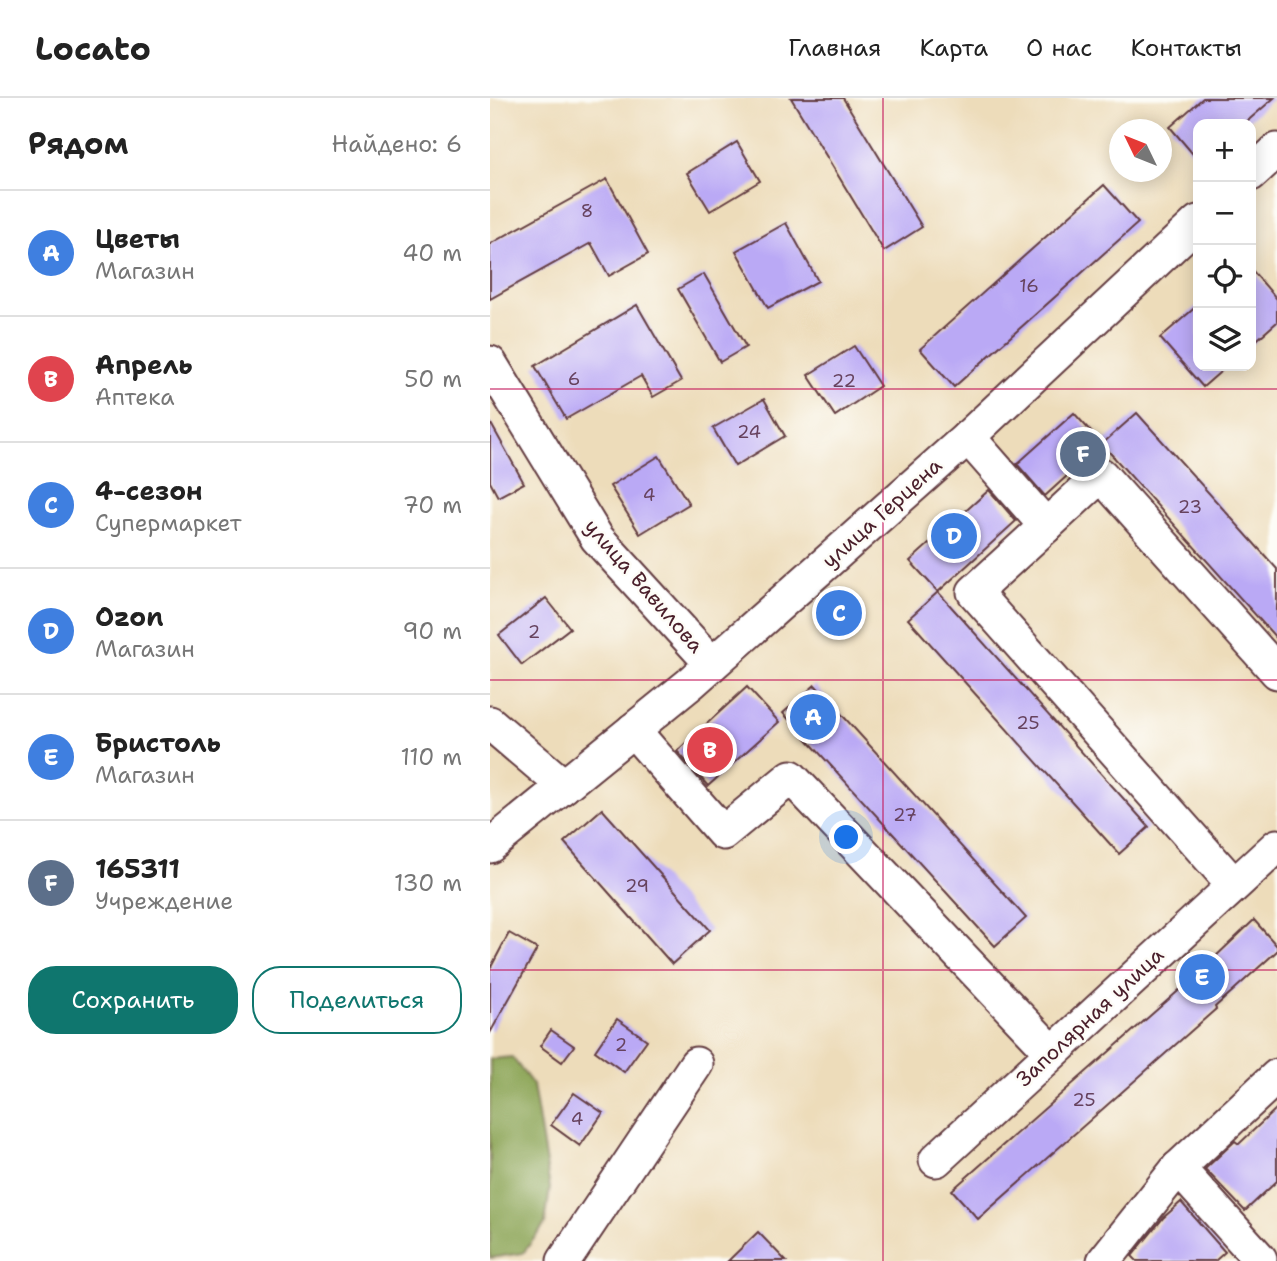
<!DOCTYPE html>
<html lang="ru">
<meta charset="utf-8">
<style>
:root{--surface:#fff;--page:#f2f2f2;--text:#222;--muted:#767676;--line:#e0e0e0;--accent:#0f766e}
body{margin:0;font-family:"Shantell Sans",sans-serif;background:var(--page);color:var(--text)}
.controls{position:absolute;right:21px;top:21px;display:grid;overflow:hidden;border-radius:14px;box-shadow:0 4px 18px #0003}
.controls button{width:63px;height:63px;display:grid;place-items:center;padding:0;border:0;border-bottom:2px solid var(--line);background:var(--surface);color:var(--text);font:35px sans-serif}
.compass{position:absolute;left:619px;top:21px;width:63px;height:63px;border-radius:50%;background:var(--surface);box-shadow:0 4px 18px #0003;rotate:313deg}
.you{position:absolute;left:357px;top:740px;width:24px;height:24px;margin:-18px;border:5px solid #fff;border-radius:50%;background:#1a73e8;box-shadow:0 0 0 10px #1a73e833}
.badge{display:grid;place-items:center;width:46px;height:46px;border-radius:50%;background:var(--accent);color:#fff;font-size:23px;font-weight:700}
.pin{position:absolute;translate:-50% -50%;border:4px solid #fff;box-shadow:0 2px 7px #0006}
.list{margin:0;padding:0;list-style:none}
h2{display:flex;justify-content:space-between;align-items:center;height:91px;margin:0;padding:0 28px;font-size:30px}
h2 small{font-size:23px;font-weight:400;color:var(--muted)}
.list li{display:grid;grid-template-columns:46px 1fr auto;gap:21px;align-items:center;box-sizing:border-box;height:126px;padding:0 28px;border-top:2px solid var(--line)}
.list b{display:block;font-size:26px;white-space:nowrap}
.list p{margin:0;font-size:23px;white-space:nowrap;color:var(--muted)}
.list em{font-size:23px;font-style:normal;color:var(--muted)}
.actions{display:flex;gap:14px;padding:21px 28px}
.actions a{flex:1;padding:16px 0;border:2px solid var(--accent);border-radius:28px;text-align:center;font-size:24px;color:var(--accent)}
.actions .main{background:var(--accent);color:#fff}
.icon{flex:none;width:38px;height:38px;fill:none;stroke:currentColor;stroke-width:2;stroke-linecap:round;stroke-linejoin:round}
.map{position:relative;flex:none;width:787px;height:1163px;overflow:hidden}
header{display:flex;align-items:center;gap:42px;box-sizing:border-box;height:98px;padding:0 35px;background:var(--surface);border-bottom:2px solid var(--line)}
header strong{font-size:33px}
nav{display:flex;gap:38px;margin-inline-start:auto;font-size:24px}
main{display:flex}
aside{flex:1;background:var(--surface)}
.map>svg:first-child{display:block}
.forest{fill:#8ca556;stroke:#6b6240;stroke-width:2}
.building{fill:#baa9f5}
.lines{fill:none;stroke-linecap:round;stroke-linejoin:round}
.minor-casing{stroke:#623b40;stroke-width:37}
.minor{stroke:#fff;stroke-width:33}
.grid{fill:none;stroke:#c2185b;stroke-width:2;stroke-opacity:0.55}
.labels{text-anchor:middle;stroke-width:5;stroke-linejoin:round;paint-order:stroke}
.number-label{font-size:18px;fill:#66425e}
.street-label{font-size:21px;fill:#4a1f2b;stroke:#fdfcf7}
</style>
<header>
<strong>Locato</strong>
<nav><a>Главная</a><a>Карта</a><a>О нас</a><a>Контакты</a></nav>
</header>
<main>
<aside>
<h2>Рядом<small>Найдено: 6</small></h2>
<ul class="list">
<li><span class="badge" style="background:#3f7fe0">A</span><div><b>Цветы</b><p>Магазин</p></div><em>40 m</em></li>
<li><span class="badge" style="background:#e0444e">B</span><div><b>Апрель</b><p>Аптека</p></div><em>50 m</em></li>
<li><span class="badge" style="background:#3f7fe0">C</span><div><b>4-сезон</b><p>Супермаркет</p></div><em>70 m</em></li>
<li><span class="badge" style="background:#3f7fe0">D</span><div><b>Ozon</b><p>Магазин</p></div><em>90 m</em></li>
<li><span class="badge" style="background:#3f7fe0">E</span><div><b>Бристоль</b><p>Магазин</p></div><em>110 m</em></li>
<li><span class="badge" style="background:#5c6f8a">F</span><div><b>165311</b><p>Учреждение</p></div><em>130 m</em></li>
</ul>
<div class="actions"><a class="main">Сохранить</a><a>Поделиться</a></div>
</aside>
<div class="map">
<svg width="787" height="1163" viewBox="0 0 787 1163">
<rect width="100%" height="100%" fill="#fdfcf7"/>
<filter id="ink" filterUnits="userSpaceOnUse"><feTurbulence type="fractalNoise" baseFrequency=".0143" numOctaves="2"/><feDisplacementMap in="SourceGraphic" scale="14" xChannelSelector="R" yChannelSelector="G"/><feConvolveMatrix kernelMatrix="1 2 1 2 8 2 1 2 1" color-interpolation-filters="sRGB"/></filter>
<filter id="wash" filterUnits="userSpaceOnUse"><feTurbulence type="fractalNoise" baseFrequency=".00686" numOctaves="4" result="noise"/><feDisplacementMap in="SourceGraphic" scale="28" xChannelSelector="R" yChannelSelector="G"/><feGaussianBlur stdDeviation="1.57" result="paint"/><feColorMatrix in="noise" values="0 0 0 0 0 0 0 0 0 0 0 0 0 0 0 0 0 1.4 0 .05"/><feComposite in="paint" operator="in"/></filter>
<g filter="url(#wash)">
<rect width="100%" height="100%" fill="#eddcba"/>
<path class="forest" d="M22,959L43,987L60,1090L55,1126L33,1155L0,1160V961Z"/>
<g id="blocks">
<g class="building">
<path d="M301,0H353L432,129L394,153Z"/>
<path d="M713,0H784L754,26H708V62L680,29Z"/>
<path d="M247,44L270,83L220,113L197,75Z"/>
<path d="M117,81L158,156L119,178L101,145L0,201V146Z"/>
<path d="M614,87L648,125L464,289L430,251Z"/>
<path d="M296,125L328,183L278,210L246,153Z"/>
<path d="M761,171L787,201V224L761,247Z"/>
<path d="M214,176L256,249L230,264L188,191Z"/>
<path d="M147,207L191,283L163,299L151,278L76,321L45,268Z"/>
<path d="M708,207V268H737L713,289L670,240Z"/>
<path d="M364,248L390,288L345,318L318,277Z"/>
<path d="M274,301L295,338L245,368L223,330Z"/>
<path d="M584,315L612,346L555,398L527,366Z"/>
<path d="M647,315L787,471V541L612,346Z"/>
<path d="M0,324L34,385L8,399L0,384Z"/>
<path d="M169,358L199,406L150,436L120,388Z"/>
<path d="M499,392L526,423L448,494L420,463Z"/>
<path d="M448,494L659,729L629,756L418,521Z"/>
<path d="M56,500L80,530L32,567L9,537Z"/>
<path d="M355,501L369,517L347,537L333,520Z"/>
<path d="M325,587L536,820L505,848L293,615Z"/>
<path d="M257,589L289,624L218,688L187,653Z"/>
<path d="M112,711L220,832L182,866L74,744Z"/>
<path d="M764,822L787,848V853L725,909L726,911L488,1121L462,1092L703,880Z"/>
<path d="M19,835L47,851L0,935V871Z"/>
<path d="M127,921L157,942L134,974L105,953Z"/>
<path d="M61,932L84,948L72,964L50,948Z"/>
<path d="M84,995L113,1015L90,1048L61,1027Z"/>
<path d="M787,1010V1083L755,1113L715,1071L745,1043L749,1046Z"/>
<path d="M691,1104L735,1154L725,1163H647L642,1158L673,1120Z"/>
<path d="M268,1134L296,1163H238Z"/>
</g>
</g>
</g>
<g filter="url(#ink)">
<use href="#blocks" fill-opacity="0" stroke="#623b40" stroke-width="2"/>
<g class="lines">
<defs>
<g id="minor">
<path d="M761,76L787,52"/>
<path d="M0,265L107,440L222,566"/>
<path d="M478,339L556,428L611,377L787,574"/>
<path d="M556,428L484,494L744,787"/>
<path d="M0,625L74,688"/>
<path d="M143,632L233,735L301,679L562,954"/>
<path d="M0,748L201,585L478,339L708,124"/>
<path d="M446,1062L787,748"/>
<path d="M688,1070L787,978"/>
<path d="M74,1163L206,966"/>
<path d="M614,1163L688,1070L770,1161"/>
</g>
</defs>
<use href="#minor" class="minor-casing"/>
<use href="#minor" class="minor"/>
</g>
</g>
<path class="grid" d="M393,0V1163M0,291H787M0,582H787M0,872H787"/>
<g class="labels">
<g class="number-label">
<text x="97" y="119">8</text>
<text x="539" y="194">16</text>
<text x="84" y="287">6</text>
<text x="354" y="289">22</text>
<text x="259" y="340">24</text>
<text x="159" y="403">4</text>
<text x="700" y="415">23</text>
<text x="44" y="540">2</text>
<text x="538" y="631">25</text>
<text x="415" y="723">27</text>
<text x="147" y="794">29</text>
<text x="131" y="953">2</text>
<text x="594" y="1008">25</text>
<text x="87" y="1027">4</text>
</g>
<g class="street-label">
<text transform="translate(392 415) rotate(-42)" y="7">улица Герцена</text>
<text transform="translate(154 488) rotate(49)" y="7">улица Вавилова</text>
<text transform="translate(600 919) rotate(-43)" y="7">Заполярная улица</text>
</g>
</g>
</svg>
<div class="controls">
<button>+</button>
<button>−</button>
<button><svg class="icon" aria-label="locate" viewBox="0 0 24 24"><circle cx="12" cy="12" r="6"/><path d="M12 2v4M12 18v4M2 12h4M18 12h4"/></svg></button>
<button><svg class="icon" aria-label="layers" viewBox="0 0 24 24"><path d="M12 4l9 5-9 5-9-5zM3 14l9 5 9-5"/></svg></button>
</div>
<svg class="compass" viewBox="-18 -18 36 36"><path d="M0-13l5 13h-10z" fill="#e53935"/><path d="M0 13l5-13h-10z" fill="#767676"/></svg>
<div class="you"></div>
<div class="pin badge" style="left:323px;top:619px;background:#3f7fe0">A</div>
<div class="pin badge" style="left:220px;top:652px;background:#e0444e">B</div>
<div class="pin badge" style="left:349px;top:515px;background:#3f7fe0">C</div>
<div class="pin badge" style="left:464px;top:438px;background:#3f7fe0">D</div>
<div class="pin badge" style="left:712px;top:879px;background:#3f7fe0">E</div>
<div class="pin badge" style="left:593px;top:356px;background:#5c6f8a">F</div>
</div>
</main>
